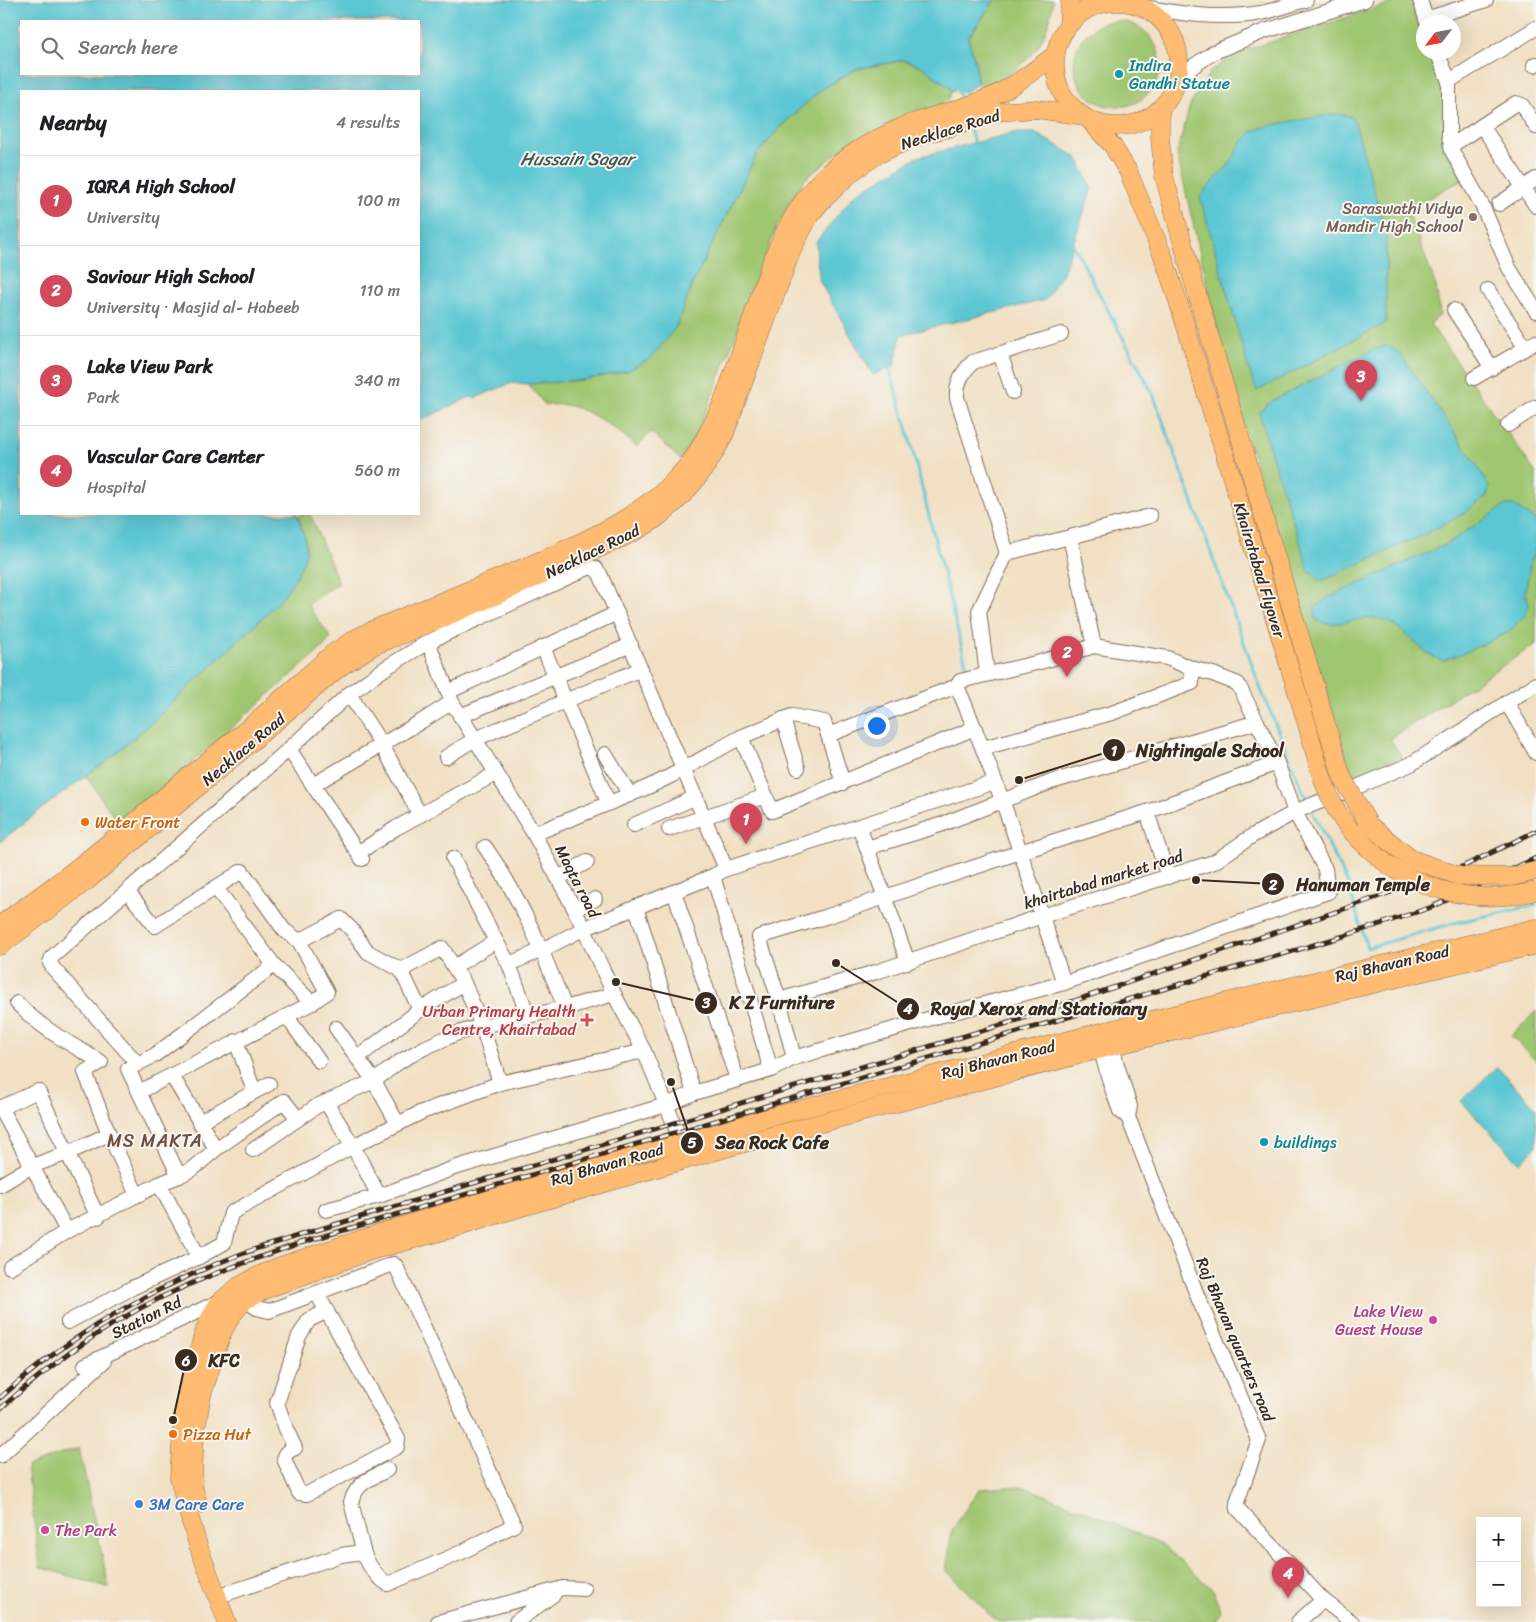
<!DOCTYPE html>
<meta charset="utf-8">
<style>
:root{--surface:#fff;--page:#f6f6f6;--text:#202124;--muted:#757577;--line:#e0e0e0;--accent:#d1495b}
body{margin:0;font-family:Sriracha,sans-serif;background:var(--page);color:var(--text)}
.controls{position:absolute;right:15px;bottom:15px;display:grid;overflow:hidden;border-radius:0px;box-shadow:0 5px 20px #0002}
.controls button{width:45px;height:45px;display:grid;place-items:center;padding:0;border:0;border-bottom:1px solid var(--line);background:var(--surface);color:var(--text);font:25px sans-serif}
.compass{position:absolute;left:1416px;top:15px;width:45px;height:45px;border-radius:50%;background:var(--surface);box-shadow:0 5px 20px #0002;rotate:238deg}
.you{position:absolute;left:876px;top:725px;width:18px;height:18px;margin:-12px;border:4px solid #fff;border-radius:50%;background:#1a73e8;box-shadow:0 0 0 8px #1a73e833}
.badge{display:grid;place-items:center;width:32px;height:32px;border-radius:50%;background:var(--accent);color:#fff;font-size:16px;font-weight:700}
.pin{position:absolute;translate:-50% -41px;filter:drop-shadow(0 1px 2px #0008)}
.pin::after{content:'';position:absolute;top:26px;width:18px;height:15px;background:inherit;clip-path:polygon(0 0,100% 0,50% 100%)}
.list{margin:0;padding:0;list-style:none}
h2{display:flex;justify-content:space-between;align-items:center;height:65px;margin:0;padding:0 20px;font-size:21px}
h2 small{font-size:16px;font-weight:400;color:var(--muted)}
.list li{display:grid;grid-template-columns:32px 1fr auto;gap:15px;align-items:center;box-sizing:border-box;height:90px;padding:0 20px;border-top:1px solid var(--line)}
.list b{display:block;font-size:19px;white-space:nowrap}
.list p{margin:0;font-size:16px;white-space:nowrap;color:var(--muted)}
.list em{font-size:16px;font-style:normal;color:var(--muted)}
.icon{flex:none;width:28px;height:28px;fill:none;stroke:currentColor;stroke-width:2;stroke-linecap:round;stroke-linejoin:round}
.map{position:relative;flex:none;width:1536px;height:1622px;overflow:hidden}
.search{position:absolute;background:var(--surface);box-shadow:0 5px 20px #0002;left:20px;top:20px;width:400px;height:55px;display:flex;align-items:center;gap:12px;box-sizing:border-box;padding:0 18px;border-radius:0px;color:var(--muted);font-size:19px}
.panel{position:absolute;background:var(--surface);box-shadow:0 5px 20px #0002;left:20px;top:90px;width:400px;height:425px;border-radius:0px}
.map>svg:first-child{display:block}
.green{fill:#9fc670;stroke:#6d7847}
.water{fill:#5bc7d3;stroke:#4b7878;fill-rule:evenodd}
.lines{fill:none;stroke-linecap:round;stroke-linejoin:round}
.stream{stroke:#5bc7d3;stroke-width:3}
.minor-casing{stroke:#7b6a58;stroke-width:16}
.major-casing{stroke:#7b6a58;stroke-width:19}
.minor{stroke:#fff;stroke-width:14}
.major{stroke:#febb71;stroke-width:18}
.rail-casing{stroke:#3b2a1e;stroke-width:5}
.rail{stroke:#f6f6f2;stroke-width:3;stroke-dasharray:9;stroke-linecap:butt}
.major-bridge-casing{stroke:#7b6a58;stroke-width:19;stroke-linecap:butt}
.major-bridge{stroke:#febb71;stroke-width:18}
.culture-dot{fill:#0f9aa8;stroke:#f6f6f2;stroke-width:2}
.education-dot{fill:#8d6e63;stroke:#f6f6f2;stroke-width:2}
.food-dot{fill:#e8710a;stroke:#f6f6f2;stroke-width:2}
.health-dot{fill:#e0444e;stroke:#f6f6f2;stroke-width:2}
.hotel-dot{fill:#d1479c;stroke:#f6f6f2;stroke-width:2}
.shop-dot{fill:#3f7fe0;stroke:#f6f6f2;stroke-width:2}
.labels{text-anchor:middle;stroke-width:4;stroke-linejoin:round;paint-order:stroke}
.culture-label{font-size:16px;fill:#0d838f;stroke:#f6f6f2;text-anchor:start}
.street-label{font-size:16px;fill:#3b2a1e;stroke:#f6f6f2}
.education-label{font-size:16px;fill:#785e54;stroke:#f6f6f2;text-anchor:end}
.food-label{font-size:16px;fill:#c56008;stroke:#f6f6f2;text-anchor:start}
.health-label{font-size:16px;fill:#be3a42;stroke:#f6f6f2;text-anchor:end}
.hotel-label{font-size:16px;fill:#b23c85;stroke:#f6f6f2;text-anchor:end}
.shop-label{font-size:16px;fill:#366cbe;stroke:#f6f6f2;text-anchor:start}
.water-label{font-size:18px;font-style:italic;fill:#455954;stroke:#f6f6f2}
.neighbourhood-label{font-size:18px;letter-spacing:1px;fill:#754d40;stroke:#f6f6f2}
.leader{fill:none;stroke:#3b2a1e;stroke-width:2}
.callout-dot{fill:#3b2a1e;stroke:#f6f6f2;stroke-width:2}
.mark-label{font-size:15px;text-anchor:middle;font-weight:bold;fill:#fff}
.callout-label{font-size:18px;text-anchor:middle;font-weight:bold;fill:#3b2a1e;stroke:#f6f6f2;stroke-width:4;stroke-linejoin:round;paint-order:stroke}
</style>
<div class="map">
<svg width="1536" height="1622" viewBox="0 0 1536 1622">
<rect width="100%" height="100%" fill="#f6f6f2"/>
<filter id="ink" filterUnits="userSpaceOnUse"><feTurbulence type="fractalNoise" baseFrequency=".02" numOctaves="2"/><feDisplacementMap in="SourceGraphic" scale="10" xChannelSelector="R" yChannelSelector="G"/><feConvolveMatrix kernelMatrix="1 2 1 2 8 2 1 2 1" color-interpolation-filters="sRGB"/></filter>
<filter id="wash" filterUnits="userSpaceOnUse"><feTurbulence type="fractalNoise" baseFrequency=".0096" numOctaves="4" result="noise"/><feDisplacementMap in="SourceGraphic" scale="20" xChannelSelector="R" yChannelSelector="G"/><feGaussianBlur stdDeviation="1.12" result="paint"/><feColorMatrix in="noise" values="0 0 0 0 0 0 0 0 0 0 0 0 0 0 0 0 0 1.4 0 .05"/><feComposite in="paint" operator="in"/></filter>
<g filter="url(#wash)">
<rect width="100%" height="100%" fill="#f1e0c3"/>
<g class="green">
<path d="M995,0H1053C1048,46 1026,68 985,87L977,84L976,66L968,38Z"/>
<path d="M1401,0H1425L1424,52L1441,53L1451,143L1469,178L1448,187L1408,211L1436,286L1440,315L1430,324L1536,473V644L1390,739L1402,757L1351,776L1228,375L1177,154L1190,105L1210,72L1236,53Z"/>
<circle cx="1117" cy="64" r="43"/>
<path d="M904,60L923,67L952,90L948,101L871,131L832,157L804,180L777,226L711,400L695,436L681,460L651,432L637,447C619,430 590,409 565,405C559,404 552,405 545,405L528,384L583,380L627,371L676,327L692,285L757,154L781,126L822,89L856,69Z"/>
<path d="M303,514H310L339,583L307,604L331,638L318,652L120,825L86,776L105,762L149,725L279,602L302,565L305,540L298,516Z"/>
<path d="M1536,1011V1061L1511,1036Z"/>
<path d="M79,1448L109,1588L40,1567L27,1466Z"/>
<path d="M1022,1486L1094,1514L1164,1546L1214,1591L1221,1611L1215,1622H1000L992,1617L946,1570L952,1530L979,1489Z"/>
</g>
<g class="water">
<path d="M0,0H995L968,37L976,66L977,84L965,92L952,90L923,67L904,60L856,69L822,89L781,126L757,154L692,285L676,327L651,358L627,371L584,380L528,384L512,383L475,398L470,397L419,421V91H21V514H297C301,527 309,543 305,557C301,572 288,588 279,602L149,725L105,762L40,810L0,842ZM21,21H419V74H21Z"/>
<path d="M1337,114L1351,116L1355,123L1386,232V323L1257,391L1248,367L1200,197C1209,184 1221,175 1231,162C1237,152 1241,141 1250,133C1260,124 1321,117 1337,114Z"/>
<path d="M1013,133H1035L1077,157L1092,188L1063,273L1045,300L901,335L894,366L873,375L820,282L817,259L816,242L855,194L918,157Z"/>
<path d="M1388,345L1401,355L1478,467L1489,486L1487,496L1463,514L1419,537L1321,581L1309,571L1269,447L1259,412L1272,401L1372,350Z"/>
<path d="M1506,505H1514L1526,515L1536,519V546L1531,560L1525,593L1529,604L1526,614L1509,632L1468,651L1442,661C1436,658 1430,656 1425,651C1411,640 1399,624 1381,619C1359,614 1335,631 1316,620L1314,609L1327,598L1445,545Z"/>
<path d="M1497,1067L1536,1108V1147L1520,1163L1461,1101Z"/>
</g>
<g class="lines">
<g class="stream">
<path d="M957,88L962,103"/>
<path d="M969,126L975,146"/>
<path d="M1071,241L1153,394L1262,692L1308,803"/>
<path d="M888,364L907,428L967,668"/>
<path d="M1311,809L1348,884L1367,948L1454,923L1536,905"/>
</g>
</g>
</g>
<g filter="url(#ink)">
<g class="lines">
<defs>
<g id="minor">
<path d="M1420,0L1427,22"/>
<path d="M1140,6C1180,14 1220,20 1261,13C1276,10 1291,4 1306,0"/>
<path d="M1426,19L1486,0"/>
<path d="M1437,52L1449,81V136L1452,151L1482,205L1509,268L1536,311"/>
<path d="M1534,65L1536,64"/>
<path d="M1449,81L1536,28"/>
<path d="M1176,86L1192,67L1214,52L1265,31L1365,0"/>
<path d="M1482,126L1536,206"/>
<path d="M1451,146L1516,103L1522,105L1536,127"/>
<path d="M1499,204L1536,179"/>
<path d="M1488,290L1525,347"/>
<path d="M1454,310L1492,368"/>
<path d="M1000,353L1013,392"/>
<path d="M1474,378L1536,342"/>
<path d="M1508,425L1536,407"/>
<path d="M1007,553L957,398C956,383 962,372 973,362L1061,334"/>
<path d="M428,642L452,702L534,834L575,910L614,994L644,1051L682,1143"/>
<path d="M1094,646L1070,537L1150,516"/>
<path d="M543,647L608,802"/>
<path d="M987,674L979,611L1007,553L1070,537"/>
<path d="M957,686L960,681L1040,662L1094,646L1167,658L1191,668L1213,674L1238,684L1257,722"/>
<path d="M957,686C999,783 1031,883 1064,983"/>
<path d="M448,692L617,613"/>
<path d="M349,694L382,745L420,815"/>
<path d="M1507,703L1536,753"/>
<path d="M460,716L631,645"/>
<path d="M783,719L798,768"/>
<path d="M828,735L957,686"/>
<path d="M983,748L1112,713L1192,683L1191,668"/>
<path d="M289,749L362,859"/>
<path d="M605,754L630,795"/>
<path d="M446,757L475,739L641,669"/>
<path d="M843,783L824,722L792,716L741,737L772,811L975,728"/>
<path d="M313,785L422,721L452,702"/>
<path d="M1147,812L1168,877"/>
<path d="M634,825L696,797"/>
<path d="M859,826L867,848L940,825L1051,782L1257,722L1277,763"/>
<path d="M669,829L766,796"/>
<path d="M534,834C565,821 597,808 629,795C668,780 704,757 741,737"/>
<path d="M485,847C520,896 543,952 565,1008"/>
<path d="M867,848L908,962"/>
<path d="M358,853L396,828L495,774"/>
<path d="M453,858L496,941"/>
<path d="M713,876L771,1070"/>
<path d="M558,878L587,862"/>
<path d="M216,888L274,965L312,1003L327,992L299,941"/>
<path d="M128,892L155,926L242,871L284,930L299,941L341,919L352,930L368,952L401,970"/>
<path d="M674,892L737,1079"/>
<path d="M636,907L694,1093"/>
<path d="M575,910L595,899"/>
<path d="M509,964L542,950L583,929L713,876L726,869L995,782"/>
<path d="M274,965L155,1055L128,1069L139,1092L312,1003"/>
<path d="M464,983L482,1026L500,1083"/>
<path d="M779,1000L794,1058"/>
<path d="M420,1010L401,970L442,948L454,967"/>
<path d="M287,1017L319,1061"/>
<path d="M336,1028L374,1081L398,1124"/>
<path d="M1110,1037L1117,1065L1130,1106L1128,1117"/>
<path d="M1098,1040L1111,1086L1120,1111L1128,1117L1199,1300L1259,1440L1237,1502L1238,1509L1323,1600L1352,1622"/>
<path d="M236,1041L254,1091"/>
<path d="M357,1058L420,1010L464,983L454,967L496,941L509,964L528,1016"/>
<path d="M138,1064L53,968L50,963L52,957L289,749L349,694L387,667L428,642L588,568H595L600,574L726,869"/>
<path d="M172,1076L216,1149"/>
<path d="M139,1092L179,1176L194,1168L216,1149L284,1101L298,1119L317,1106L374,1081L399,1062L424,1048L455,1034L482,1026L565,1008L614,994"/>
<path d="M0,1107L67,1231"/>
<path d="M0,1108L38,1091L98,1217"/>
<path d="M199,1122L269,1084"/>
<path d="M109,1134L137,1195"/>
<path d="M253,1150L298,1119"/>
<path d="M179,1176L159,1184L199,1257L224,1243L231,1213L353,1146L326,1102"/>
<path d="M0,1185L32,1166L68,1153L109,1134L85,1072L101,1062C72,1045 40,1028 17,1003"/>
<path d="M379,1196L353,1146L422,1112L500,1083L644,1051"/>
<path d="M326,1210L379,1196L454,1168L666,1105L694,1093L771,1070L794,1058L935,1017L1064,983L1328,892L1325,869L1295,812L1277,763L1147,812L1020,852L825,917L759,937L779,1000L876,972L1042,916L1214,862L1252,836L1295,812L1299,810L1357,787L1411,764L1536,684"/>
<path d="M10,1267L67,1231L159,1184"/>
<path d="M317,1293L321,1301L398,1439L397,1447L307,1494L299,1493L284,1459L287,1452L295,1448L286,1429L277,1403L299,1336L309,1320L327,1311"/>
<path d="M68,1322L132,1288L199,1257"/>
<path d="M85,1365L222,1300H245L257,1308L269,1311L393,1264L396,1266L514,1525L462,1552L388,1584C376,1577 369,1566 364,1554L355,1553L341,1555L228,1593"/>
<path d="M0,1456L104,1361"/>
<path d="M364,1554L351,1502C357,1482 370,1479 387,1470"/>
<path d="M438,1622L563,1588L584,1589"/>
<path d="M516,1622L554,1594"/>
<path d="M1298,1622L1323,1600"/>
</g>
<g id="major">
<circle cx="1117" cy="64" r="62"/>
<path d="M1068,26L1070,0"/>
<path d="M1160,110V138L1164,176L1197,294"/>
<path d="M1091,122L1112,145L1128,171L1163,256L1179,304"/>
<path d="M0,925L63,879L130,826L184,780L252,725L332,654L354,639L379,627C425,608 470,590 516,571C579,544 645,518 689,464C703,446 712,424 722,404C732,377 742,349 751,322C766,275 782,224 815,186C839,159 869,141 902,127C930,116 960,110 988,98C1013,88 1034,70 1055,55"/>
<path d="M0,946L87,881L340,667L373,646C444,618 514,589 583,556C607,544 635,534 657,518C686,496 709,466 725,433L792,249L810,215L822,201L852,172L877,155L904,142L923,134L945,129L996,112L1036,109L1079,115"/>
<path d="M198,1505L193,1485V1471L195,1434L202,1395L222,1333L231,1316L245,1300L269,1288L370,1251L462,1226L525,1206L726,1148L1105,1048L1536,945"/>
<path d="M227,1622L199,1548L187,1509L179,1477L183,1417L189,1387L202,1339L208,1322L216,1307L222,1300L239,1286L260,1275L280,1266L383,1232L638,1153L682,1143L763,1119L1097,1033L1536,928"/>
</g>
</defs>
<use href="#minor" class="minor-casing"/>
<use href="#major" class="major-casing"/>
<use href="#minor" class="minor"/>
<use href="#major" class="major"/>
<defs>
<g id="rail">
<path d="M0,1398C68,1336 150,1289 236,1256C256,1248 277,1243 297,1236L1018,1020L1341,910L1464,866L1536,831"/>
<path d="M0,1409C55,1360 118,1315 186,1286C223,1269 262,1257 300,1243L1344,936L1432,907L1536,858"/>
</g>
</defs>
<use href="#rail" class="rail-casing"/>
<use href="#rail" class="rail"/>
<defs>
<g id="major-bridge">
<path d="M1197,294L1342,777L1369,825L1411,859L1459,876L1511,877L1536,871"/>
<path d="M1179,304L1306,721C1315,751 1321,783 1337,811C1345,825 1357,838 1369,849C1414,891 1476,906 1536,891"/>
</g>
</defs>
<use href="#major-bridge" class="major-bridge-casing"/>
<use href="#major-bridge" class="major-bridge"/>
</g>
</g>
<g class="culture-dot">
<circle cx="1119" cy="74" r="5"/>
<circle cx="1264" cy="1142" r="5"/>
</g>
<circle class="education-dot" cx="1473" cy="217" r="5"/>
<g class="food-dot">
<circle cx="85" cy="822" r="5"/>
<circle cx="173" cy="1434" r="5"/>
</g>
<path class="health-dot" d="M584.5 1012.5h5v5h5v5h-5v5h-5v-5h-5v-5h5z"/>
<g class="hotel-dot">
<circle cx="1433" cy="1320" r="5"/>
<circle cx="45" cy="1530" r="5"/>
</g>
<circle class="shop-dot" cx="139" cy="1504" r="5"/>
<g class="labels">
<g class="culture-label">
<text x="1129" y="71">Indira<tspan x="1129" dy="18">Gandhi Statue</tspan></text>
<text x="1274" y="1148">buildings</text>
</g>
<g class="street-label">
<text transform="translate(950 129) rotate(-17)" y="6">Necklace Road</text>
<text transform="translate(592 551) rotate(-26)" y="6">Necklace Road</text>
<text transform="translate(1260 570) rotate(73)" y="6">Khairatabad Flyover</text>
<text transform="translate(243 749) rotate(-40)" y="6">Necklace Road</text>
<text transform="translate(1103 879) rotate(-17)" y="6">khairtabad market road</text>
<text transform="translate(578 881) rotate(63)" y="6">Maqta road</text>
<text transform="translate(1392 963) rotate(-13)" y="6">Raj Bhavan Road</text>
<text transform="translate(998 1059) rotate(-14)" y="6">Raj Bhavan Road</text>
<text transform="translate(607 1164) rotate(-16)" y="6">Raj Bhavan Road</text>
<text transform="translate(146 1317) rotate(-26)" y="6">Station Rd</text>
<text transform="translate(1236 1339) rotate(67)" y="6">Raj Bhavan quarters road</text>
</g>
<g class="education-label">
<text x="1463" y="214">Saraswathi Vidya<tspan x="1463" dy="18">Mandir High School</tspan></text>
</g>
<g class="food-label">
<text x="95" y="828">Water Front</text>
<text x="183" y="1440">Pizza Hut</text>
</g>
<g class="health-label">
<text x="576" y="1017">Urban Primary Health<tspan x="576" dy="18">Centre, Khairtabad</tspan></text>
</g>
<g class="hotel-label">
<text x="1423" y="1317">Lake View<tspan x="1423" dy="18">Guest House</tspan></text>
<text x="55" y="1536" text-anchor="start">The Park</text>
</g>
<g class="shop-label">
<text x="149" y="1510">3M Care Care</text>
</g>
<g class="water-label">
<text x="577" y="165">Hussain Sagar</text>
</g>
<g class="neighbourhood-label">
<text x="155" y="1147">MS MAKTA</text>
</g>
</g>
<path class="leader" d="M1019 780L1114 750M1196 880L1273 884M616 982L706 1003M836 963L908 1009M671 1082L692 1143M173 1420L186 1360"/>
<g class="callout-dot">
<circle cx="1019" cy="780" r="5"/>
<circle cx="1196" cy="880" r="5"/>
<circle cx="616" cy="982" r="5"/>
<circle cx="836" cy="963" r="5"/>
<circle cx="671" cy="1082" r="5"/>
<circle cx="173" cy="1420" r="5"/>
<circle cx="1114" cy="750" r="12"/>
<circle cx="1273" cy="884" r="12"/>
<circle cx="706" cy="1003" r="12"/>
<circle cx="908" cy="1009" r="12"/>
<circle cx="692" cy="1143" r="12"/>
<circle cx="186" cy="1360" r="12"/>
</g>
<g class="mark-label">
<text x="1114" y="756">1</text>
<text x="1273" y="890">2</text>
<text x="706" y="1008">3</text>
<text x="908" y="1014">4</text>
<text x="692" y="1148">5</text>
<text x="186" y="1366">6</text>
</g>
<g class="callout-label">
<text x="1210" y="757">Nightingale School</text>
<text x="1363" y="891">Hanuman Temple</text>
<text x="782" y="1009">K Z Furniture</text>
<text x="1039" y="1015">Royal Xerox and Stationary</text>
<text x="772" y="1149">Sea Rock Cafe</text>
<text x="224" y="1367">KFC</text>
</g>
</svg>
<div class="controls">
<button>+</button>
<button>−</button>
</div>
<svg class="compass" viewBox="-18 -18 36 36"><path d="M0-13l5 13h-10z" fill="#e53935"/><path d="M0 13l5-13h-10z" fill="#757577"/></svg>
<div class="you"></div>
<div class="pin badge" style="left:746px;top:844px">1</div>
<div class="pin badge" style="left:1067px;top:677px">2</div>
<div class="pin badge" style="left:1361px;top:401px">3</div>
<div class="pin badge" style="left:1288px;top:1598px">4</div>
<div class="search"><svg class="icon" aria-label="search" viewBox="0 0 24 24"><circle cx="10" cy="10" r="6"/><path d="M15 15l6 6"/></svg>Search here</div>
<section class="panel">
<h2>Nearby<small>4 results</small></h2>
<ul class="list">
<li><span class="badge">1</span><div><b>IQRA High School</b><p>University</p></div><em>100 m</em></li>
<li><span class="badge">2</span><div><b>Saviour High School</b><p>University · Masjid al- Habeeb</p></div><em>110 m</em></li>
<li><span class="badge">3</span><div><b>Lake View Park</b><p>Park</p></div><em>340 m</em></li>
<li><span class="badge">4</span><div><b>Vascular Care Center</b><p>Hospital</p></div><em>560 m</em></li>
</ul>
</section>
</div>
